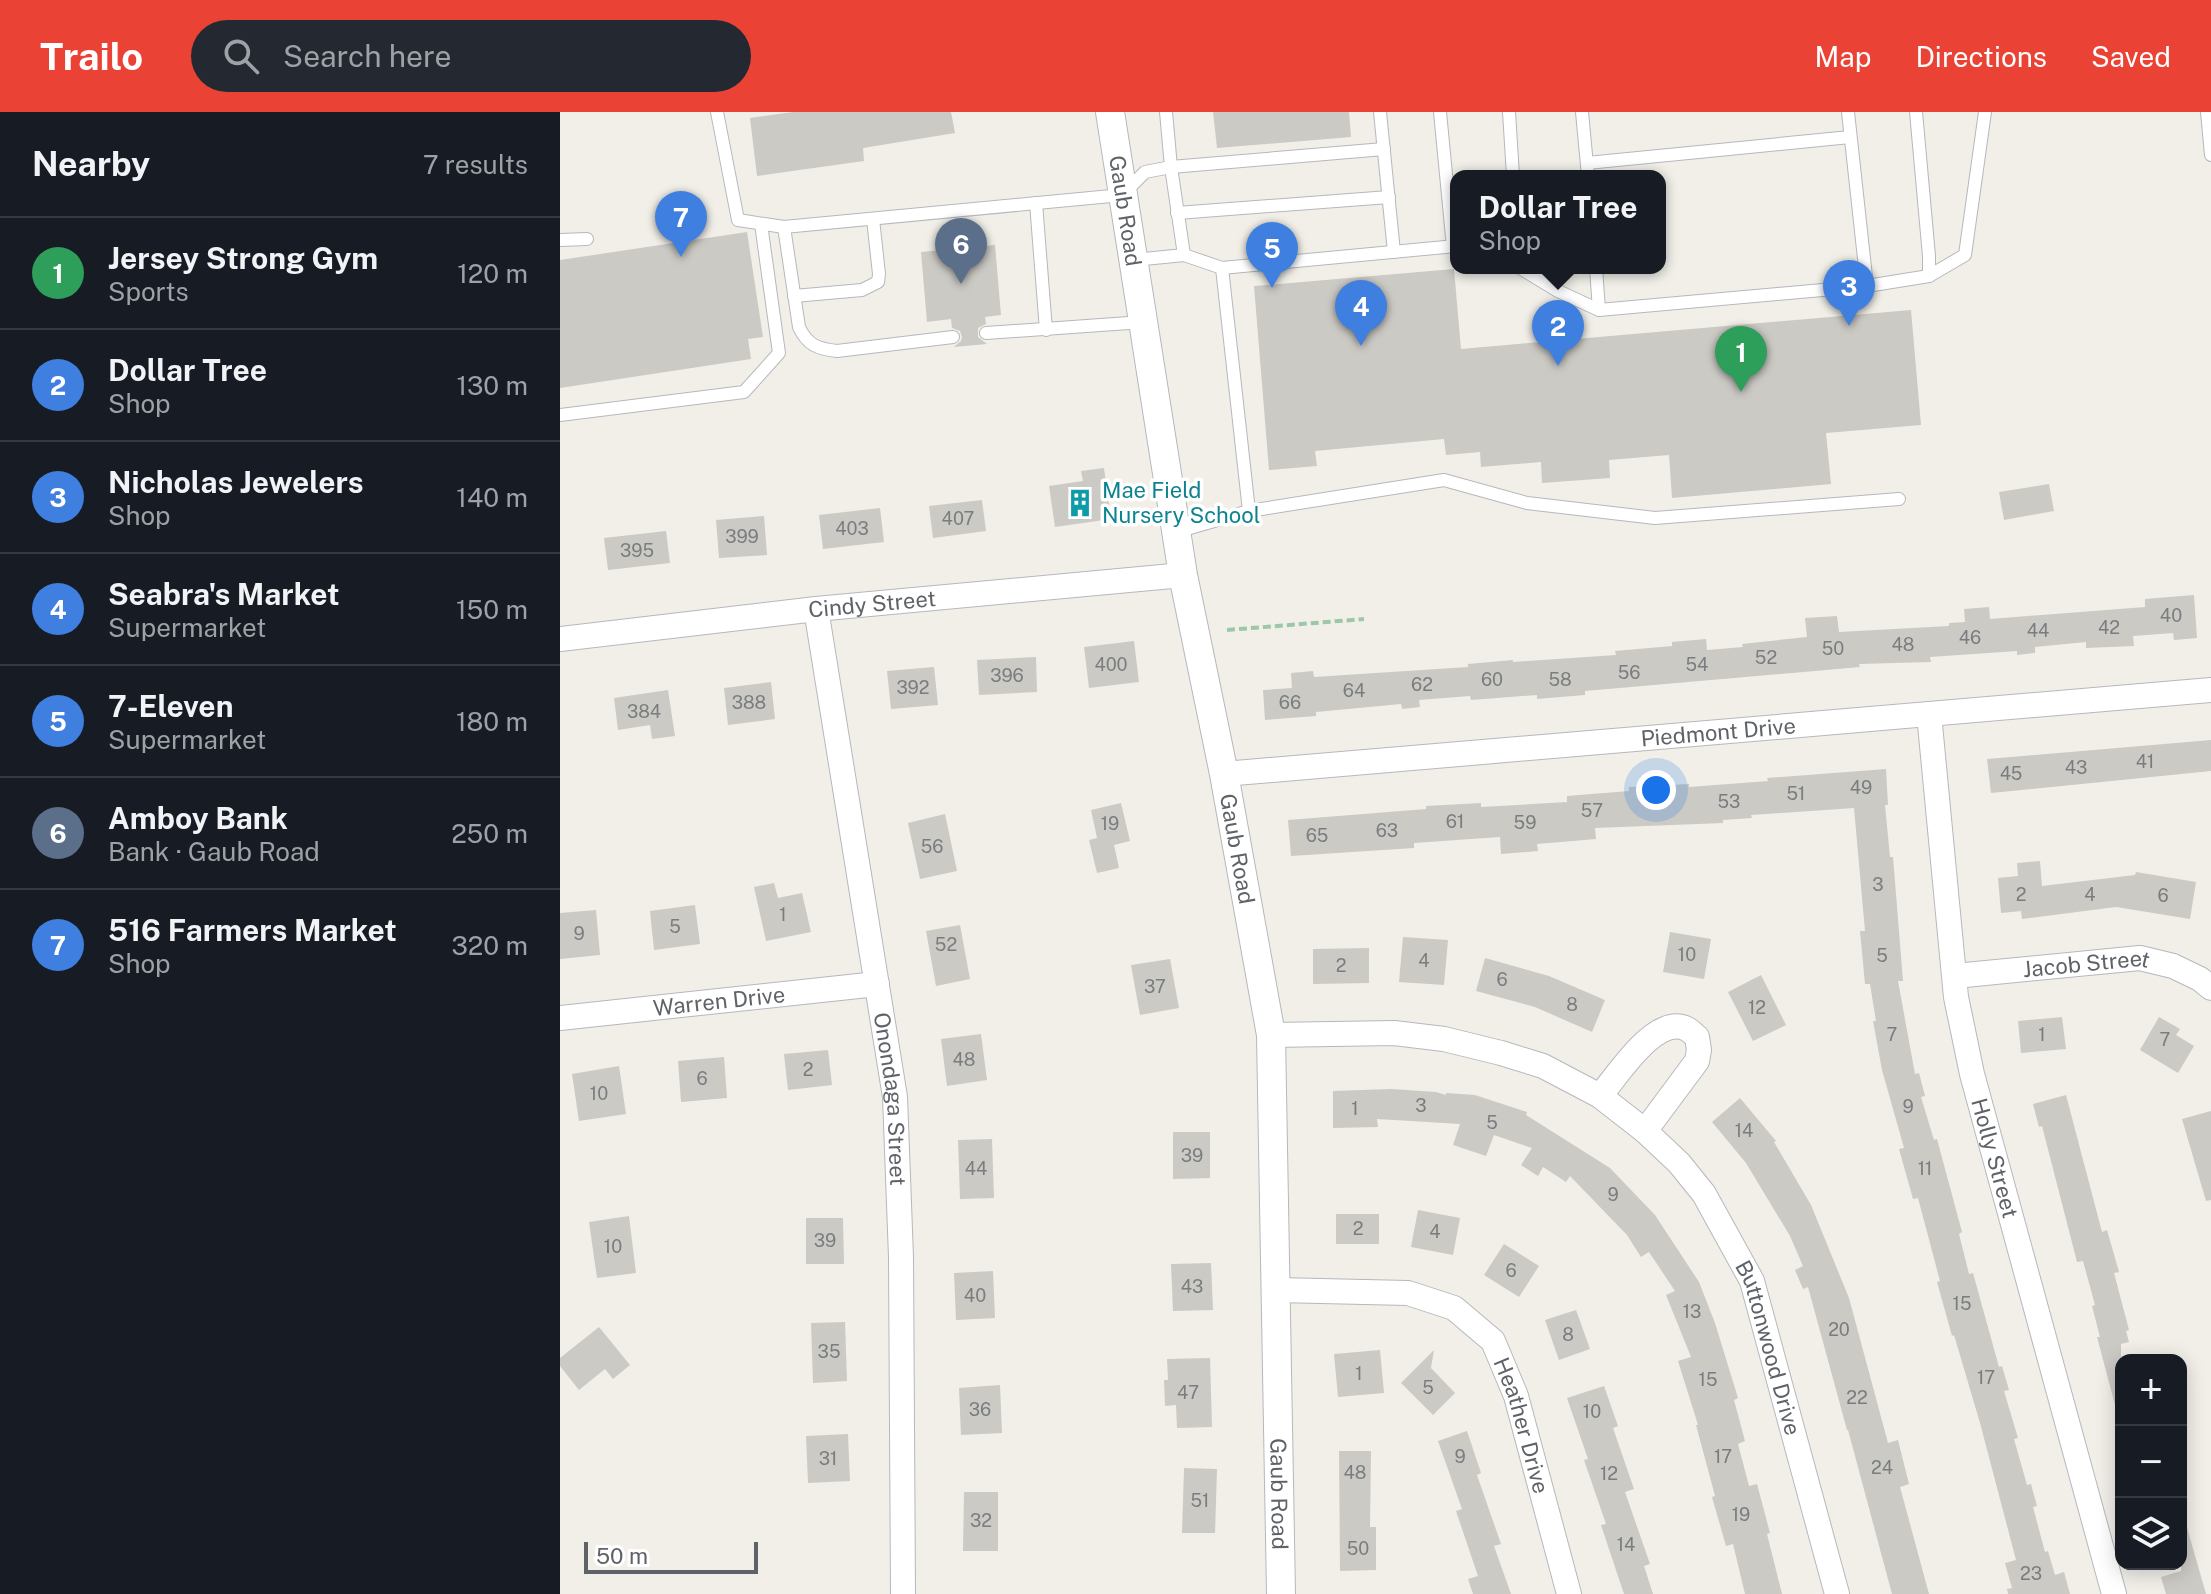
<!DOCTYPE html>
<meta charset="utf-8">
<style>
:root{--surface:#171b24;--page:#242831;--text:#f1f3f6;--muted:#9ea1a6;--line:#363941;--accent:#ea4335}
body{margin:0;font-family:"Public Sans",sans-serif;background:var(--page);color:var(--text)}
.controls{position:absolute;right:24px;bottom:24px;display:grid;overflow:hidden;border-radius:16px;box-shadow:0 4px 20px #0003}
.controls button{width:72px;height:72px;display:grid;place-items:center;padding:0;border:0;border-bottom:2px solid var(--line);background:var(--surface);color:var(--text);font:40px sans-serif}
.scale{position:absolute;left:24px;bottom:20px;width:174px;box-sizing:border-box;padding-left:8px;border:4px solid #5f6368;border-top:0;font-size:22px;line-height:28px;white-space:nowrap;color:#5f6368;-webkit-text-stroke:6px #fff;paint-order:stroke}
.you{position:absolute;left:1096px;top:678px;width:28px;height:28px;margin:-20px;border:6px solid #fff;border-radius:50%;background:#1a73e8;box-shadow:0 0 0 12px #1a73e833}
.badge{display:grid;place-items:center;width:52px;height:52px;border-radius:50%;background:var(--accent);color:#fff;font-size:26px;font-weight:700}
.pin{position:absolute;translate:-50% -66px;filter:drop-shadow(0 2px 4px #0008)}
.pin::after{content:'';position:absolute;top:42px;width:28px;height:24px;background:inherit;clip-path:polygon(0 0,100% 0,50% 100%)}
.popup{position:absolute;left:890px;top:58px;width:216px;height:104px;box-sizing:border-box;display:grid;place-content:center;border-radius:16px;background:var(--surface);filter:drop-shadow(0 2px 6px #0005);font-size:26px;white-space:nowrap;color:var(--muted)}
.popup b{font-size:30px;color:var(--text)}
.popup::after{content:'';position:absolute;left:50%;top:100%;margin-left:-16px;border:16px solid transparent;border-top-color:var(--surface)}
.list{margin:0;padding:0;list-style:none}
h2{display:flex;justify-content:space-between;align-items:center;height:104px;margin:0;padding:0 32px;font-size:34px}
h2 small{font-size:26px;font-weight:400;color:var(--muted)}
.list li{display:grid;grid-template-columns:52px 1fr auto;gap:24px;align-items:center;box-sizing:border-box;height:112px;padding:0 32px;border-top:2px solid var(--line)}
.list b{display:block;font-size:30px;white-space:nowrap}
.list p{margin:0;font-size:26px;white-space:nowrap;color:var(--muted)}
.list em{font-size:26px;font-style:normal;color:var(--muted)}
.icon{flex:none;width:44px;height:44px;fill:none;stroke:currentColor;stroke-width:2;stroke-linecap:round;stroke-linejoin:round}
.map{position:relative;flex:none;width:1651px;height:1482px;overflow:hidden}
header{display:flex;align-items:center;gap:48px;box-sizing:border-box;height:112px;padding:0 40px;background:var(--accent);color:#fff}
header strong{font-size:38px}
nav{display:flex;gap:44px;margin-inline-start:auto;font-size:28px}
.search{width:560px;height:72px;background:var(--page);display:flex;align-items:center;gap:20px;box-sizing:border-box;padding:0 28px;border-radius:44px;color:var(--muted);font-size:30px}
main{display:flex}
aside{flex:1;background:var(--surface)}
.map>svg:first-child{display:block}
.building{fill:#cccac5}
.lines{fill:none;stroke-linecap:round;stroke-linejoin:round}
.service-casing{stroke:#b5b8bc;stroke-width:14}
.minor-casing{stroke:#b5b8bc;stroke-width:26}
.tertiary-casing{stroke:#b5b8bc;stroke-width:30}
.path{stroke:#9cc7a9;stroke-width:4;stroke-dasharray:8 4;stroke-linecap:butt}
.service{stroke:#fff;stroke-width:12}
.minor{stroke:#fff;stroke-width:24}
.tertiary{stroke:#fff;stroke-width:28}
.labels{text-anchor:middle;stroke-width:7;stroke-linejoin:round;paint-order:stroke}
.number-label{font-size:18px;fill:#7a7d7f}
.street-label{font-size:22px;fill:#5f6368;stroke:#fff}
.culture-label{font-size:22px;fill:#0d838f;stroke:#fff;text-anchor:start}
</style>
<header>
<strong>Trailo</strong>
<div class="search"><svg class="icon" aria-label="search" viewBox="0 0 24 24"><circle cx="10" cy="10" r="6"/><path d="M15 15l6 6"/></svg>Search here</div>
<nav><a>Map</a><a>Directions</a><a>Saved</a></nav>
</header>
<main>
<aside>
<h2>Nearby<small>7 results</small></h2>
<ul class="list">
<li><span class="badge" style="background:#2e9e5b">1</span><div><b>Jersey Strong Gym</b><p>Sports</p></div><em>120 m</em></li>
<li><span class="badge" style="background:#3f7fe0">2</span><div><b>Dollar Tree</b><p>Shop</p></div><em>130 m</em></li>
<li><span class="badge" style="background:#3f7fe0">3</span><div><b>Nicholas Jewelers</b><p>Shop</p></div><em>140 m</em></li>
<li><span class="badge" style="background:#3f7fe0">4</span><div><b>Seabra's Market</b><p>Supermarket</p></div><em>150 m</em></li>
<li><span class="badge" style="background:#3f7fe0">5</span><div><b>7-Eleven</b><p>Supermarket</p></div><em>180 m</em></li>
<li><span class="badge" style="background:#5c6f8a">6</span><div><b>Amboy Bank</b><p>Bank · Gaub Road</p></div><em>250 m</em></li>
<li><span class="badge" style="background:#3f7fe0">7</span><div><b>516 Farmers Market</b><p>Shop</p></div><em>320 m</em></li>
</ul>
</aside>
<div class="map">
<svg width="1651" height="1482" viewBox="0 0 1651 1482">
<rect width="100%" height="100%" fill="#f1efe8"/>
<g class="building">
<path d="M233,0H391L395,21L303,36L304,49L197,64L190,6Z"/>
<path d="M653,0H789L791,25L657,36Z"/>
<path d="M187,120L203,225L188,227L191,247L0,276V148Z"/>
<path d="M435,133L441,203L425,205L426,212L418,216V225L427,232L394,235L401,229L402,225L400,219L392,216L391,207L367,210L361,140Z"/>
<path d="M894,157L901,237L1351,198L1361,313L1266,321L1271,372L1112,386L1109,343L1049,348L1050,366L982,371L981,350L921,355L920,340L886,343L884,327L755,339L757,354L709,358L694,174Z"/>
<path d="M544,356L551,407L495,415L489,374L523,369L521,359Z"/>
<path d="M1489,372L1494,399L1444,408L1439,380Z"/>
<path d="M422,388L426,419L373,426L369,394Z"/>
<path d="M320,396L324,430L263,437L259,403Z"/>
<path d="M204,404L207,443L159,446L156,408Z"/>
<path d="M106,419L110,451L48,458L44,426Z"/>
<path d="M1634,483L1637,526L1614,528L1613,521L1573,524L1574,534L1526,536V530L1475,535V541L1457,543V539L1370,545L1371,550L1299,552L1300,555L1025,579V583L977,587V583L911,588L910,584L859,588L860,595L842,597L841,592L756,600V604L705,608L703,578L732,576L731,561L753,559L754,565L908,555V552L953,548V550L1056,543L1055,539L1112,534V530L1146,527L1147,538L1183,535L1182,532L1247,525L1245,506L1277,504L1279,520L1389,514V511L1405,510L1404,497L1429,495L1430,507L1585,495V487Z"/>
<path d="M574,529L579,570L529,576L524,535Z"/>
<path d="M476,545L477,580L419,583L417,548Z"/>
<path d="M374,555L378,593L331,597L327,559Z"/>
<path d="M211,570L215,607L168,613L164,576Z"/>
<path d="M108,578L115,624L92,627L90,613L58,618L54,586Z"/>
<path d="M1651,628V659L1431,681L1427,647Z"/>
<path d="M1326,657L1328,693H1325L1330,745H1333L1343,869H1338L1355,962L1359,961L1365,984L1361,985L1374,1028L1377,1027L1402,1120L1399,1122L1409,1162L1413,1161L1439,1255L1442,1254L1449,1278L1444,1279L1458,1326L1454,1327L1467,1373L1471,1372L1477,1394L1473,1395L1485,1440L1488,1439L1495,1463L1504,1460L1510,1482H1448L1447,1477L1452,1476L1445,1451L1456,1448L1420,1311L1394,1223L1392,1224L1377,1170L1380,1169L1358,1086L1353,1087L1339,1037L1344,1036L1322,958L1313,909H1316L1310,872H1305L1300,819H1305L1294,696L1191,703L1192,706L1163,708V711L1035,716L1036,727L977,732L978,739L941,742L940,725L854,731V736L731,744L728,708L866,697V694L921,691V695L1007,690V684L1069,679V675L1129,672V675L1208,669L1207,666Z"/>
<path d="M561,691L570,729L554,733L559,756L537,761L529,728L537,726L531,698Z"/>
<path d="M385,702L397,759L360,767L348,711Z"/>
<path d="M1480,749L1482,774L1575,763L1576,760L1636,770L1630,807L1556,795L1462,807L1461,799L1441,801L1438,766L1458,764L1457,751Z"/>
<path d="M214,771L218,786L242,781L251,820L206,829L194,775Z"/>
<path d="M135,793L140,832L94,838L90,799Z"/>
<path d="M36,798L40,843L0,847V801Z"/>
<path d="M400,813L410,867L376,874L366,819Z"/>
<path d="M1110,820L1151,827L1144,867L1103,860Z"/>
<path d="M843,825L888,828L884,873L839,870Z"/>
<path d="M809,836V871L753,872V837Z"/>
<path d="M925,846L989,864L1045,888L1032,920L975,895L916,879Z"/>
<path d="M610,847L619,896L580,903L571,853Z"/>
<path d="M1201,863L1226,913L1193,929L1168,880Z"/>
<path d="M1502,905L1506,937L1461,941L1458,909Z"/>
<path d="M1599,905L1620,917L1616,923L1634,934L1618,961L1580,938Z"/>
<path d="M421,922L427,968L387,974L381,927Z"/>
<path d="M268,938L272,973L228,978L224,942Z"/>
<path d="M164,945L167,986L121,990L118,949Z"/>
<path d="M59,954L66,1002L19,1009L12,962Z"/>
<path d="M832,977L876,980L886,983V981L915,983L967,1000L966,1003L1050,1056L1095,1103L1139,1170L1155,1211L1178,1286L1174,1288L1185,1329L1178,1332L1189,1374L1197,1372L1210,1421L1207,1422L1222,1482H1185L1173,1432L1166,1434L1152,1385L1155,1384L1136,1313H1138L1118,1249L1131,1245L1106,1183L1115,1179L1089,1140L1081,1145L1067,1123L1010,1064L1006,1070L983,1055L978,1064L961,1053L972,1036L934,1023L926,1044L893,1033L900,1012L817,1007L818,1015L773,1016V979Z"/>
<path d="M1506,983L1542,1120L1547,1118L1559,1160L1554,1161L1569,1218L1566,1219L1569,1230L1561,1232V1292L1555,1293L1537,1225H1540L1532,1194L1535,1193L1523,1149L1517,1150L1482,1014L1479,1015L1473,992Z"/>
<path d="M1180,986L1216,1029L1214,1030L1251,1093L1289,1186L1328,1331L1338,1328L1349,1372L1340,1375L1369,1482H1332L1288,1318H1287L1248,1175L1243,1177L1235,1158L1243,1154L1230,1124L1186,1051L1152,1010Z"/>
<path d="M1651,999V1088L1646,1089L1622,1007Z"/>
<path d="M613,1020H650V1066L613,1067Z"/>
<path d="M432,1027L434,1086L400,1087L398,1028Z"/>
<path d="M858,1098L900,1106L893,1143L851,1135Z"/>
<rect x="776" y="1102" width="43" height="30"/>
<path d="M69,1104L76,1161L37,1166L29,1110Z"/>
<path d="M246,1106H283L284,1152H246Z"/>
<path d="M944,1132L979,1154L959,1185L924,1163Z"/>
<path d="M651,1151L653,1198L613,1199L611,1152Z"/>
<path d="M433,1159L435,1206L396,1208L394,1161Z"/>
<path d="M1016,1198L1030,1237L999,1248L985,1208Z"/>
<path d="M285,1210L287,1269L253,1271L251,1211Z"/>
<path d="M39,1215L70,1253L53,1267L45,1257L19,1278L0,1254V1246Z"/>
<path d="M820,1238L824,1281L778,1285L774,1242Z"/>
<path d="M874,1238L871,1256L895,1281L873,1303L841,1271Z"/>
<path d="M650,1246L652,1315L617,1316L616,1293L605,1294L604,1268H608L607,1247Z"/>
<path d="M440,1273L442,1321L401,1323L399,1276Z"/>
<path d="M1044,1274L1058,1314L1053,1316L1074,1377L1065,1380L1090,1452L1084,1454L1093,1482H1064L1041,1413L1046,1412L1024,1348L1028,1347L1007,1286Z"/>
<path d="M907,1319L921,1361L917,1363L941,1432L934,1434L951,1482H913L908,1467L918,1464L896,1399L902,1397L878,1329Z"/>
<path d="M288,1322L290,1369L248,1371L246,1324Z"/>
<path d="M779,1339H811L810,1415H816V1458L780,1459Z"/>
<path d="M624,1356L657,1357L655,1421H622Z"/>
<path d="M404,1380H438V1439H403Z"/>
<path d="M1626,1412L1646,1482H1606L1601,1465L1621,1459V1413Z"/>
</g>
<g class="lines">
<defs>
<g id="service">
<path d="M157,0L178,108L224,115L562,83L585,60L611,55L624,143"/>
<path d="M606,0L611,55L824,37"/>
<path d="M820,0L834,140"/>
<path d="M880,0L893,135"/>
<path d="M949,0L953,64"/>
<path d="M1022,0L1028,64"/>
<path d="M1356,0L1369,144V164"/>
<path d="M1647,0L1651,43"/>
<path d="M1027,51L1290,25"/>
<path d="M476,91L486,218"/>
<path d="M617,101L829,85"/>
<path d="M224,115L239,215C247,233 258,237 277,239L393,225"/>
<path d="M0,128L27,127"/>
<path d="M574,148L624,143L662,156L896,134"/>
<path d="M662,156L689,399"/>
<path d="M960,156L998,179L1039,198L1307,174L1288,0"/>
<path d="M1036,156L1039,198"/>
<path d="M1307,174L1369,164L1405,143L1425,0"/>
<path d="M234,184L302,178L318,170L319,162L313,107"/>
<path d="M426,221L583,210"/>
<path d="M0,303L184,280L219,241L201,112"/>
<path d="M616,420L689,399L884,368L967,391L1095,406L1339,387"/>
</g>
<g id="minor">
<path id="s1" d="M256,497L335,985L341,1145L343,1482"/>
<path id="s2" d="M0,527L256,497L623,463"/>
<path id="s3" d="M1369,602L1396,885L1412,962L1554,1482"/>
<path id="s4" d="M664,662L1651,578"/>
<path id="s5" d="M1395,864L1580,846L1613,854L1640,867L1651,876"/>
<path id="s6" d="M0,906L317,872"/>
<path id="s7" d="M711,923L834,921L884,927L941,941L983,954L1040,984L1085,1019L1119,1051L1144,1082L1192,1169L1277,1482"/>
<path d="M1040,984C1057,964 1096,901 1127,917C1131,919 1134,923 1137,925L1139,938L1137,949L1085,1019"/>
<path id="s8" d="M717,1178L848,1181L894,1196L933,1229L956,1284L1009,1482"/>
</g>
<g id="tertiary">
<path id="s9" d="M550,0L623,463L664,662L711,923L721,1482"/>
</g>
</defs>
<use href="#service" class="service-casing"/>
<use href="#minor" class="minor-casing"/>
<use href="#tertiary" class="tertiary-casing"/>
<path class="path" d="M667,518L804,507"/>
<use href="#service" class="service"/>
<use href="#minor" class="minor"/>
<use href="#tertiary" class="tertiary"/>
</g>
<defs>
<symbol id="building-bare" viewBox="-9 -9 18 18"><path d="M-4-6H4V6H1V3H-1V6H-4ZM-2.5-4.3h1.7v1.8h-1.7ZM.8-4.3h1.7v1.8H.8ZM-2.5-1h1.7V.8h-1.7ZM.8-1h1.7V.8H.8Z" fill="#0f9aa8" stroke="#fff" stroke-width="2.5" paint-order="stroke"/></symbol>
</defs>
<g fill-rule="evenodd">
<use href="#building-bare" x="500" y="371" width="40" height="40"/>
</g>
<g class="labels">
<g class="number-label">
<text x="398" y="413">407</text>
<text x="292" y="423">403</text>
<text x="182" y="431">399</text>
<text x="77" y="445">395</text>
<text x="1611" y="510">40</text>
<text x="1549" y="522">42</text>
<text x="1478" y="525">44</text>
<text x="1410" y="532">46</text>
<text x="1343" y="539">48</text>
<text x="1273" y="543">50</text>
<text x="1206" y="552">52</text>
<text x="551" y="559">400</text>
<text x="1137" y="559">54</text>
<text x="1069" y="567">56</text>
<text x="447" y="570">396</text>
<text x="932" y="574">60</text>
<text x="1000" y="574">58</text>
<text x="862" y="579">62</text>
<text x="353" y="582">392</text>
<text x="794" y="585">64</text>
<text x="189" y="597">388</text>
<text x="730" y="597">66</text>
<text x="84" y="606">384</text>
<text x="1585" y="656">41</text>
<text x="1516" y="662">43</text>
<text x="1451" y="668">45</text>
<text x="1301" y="682">49</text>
<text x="1236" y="688">51</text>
<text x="1169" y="696">53</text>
<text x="1032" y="705">57</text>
<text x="895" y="716">61</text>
<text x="965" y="717">59</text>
<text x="550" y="718">19</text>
<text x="827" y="725">63</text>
<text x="757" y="730">65</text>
<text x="372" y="741">56</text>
<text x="1318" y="779">3</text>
<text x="1461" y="789">2</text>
<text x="1530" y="789">4</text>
<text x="1603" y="790">6</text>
<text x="223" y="809">1</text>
<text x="115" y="821">5</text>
<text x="19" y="828">9</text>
<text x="386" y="839">52</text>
<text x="1127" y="849">10</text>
<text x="1322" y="850">5</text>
<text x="864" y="855">4</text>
<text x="781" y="860">2</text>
<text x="942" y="874">6</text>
<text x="595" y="881">37</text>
<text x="1012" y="899">8</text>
<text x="1197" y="902">12</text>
<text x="1332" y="929">7</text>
<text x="1482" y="929">1</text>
<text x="1605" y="934">7</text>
<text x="404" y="954">48</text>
<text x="248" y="964">2</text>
<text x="142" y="973">6</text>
<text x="39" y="988">10</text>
<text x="861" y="1000">3</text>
<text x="1348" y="1001">9</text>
<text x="795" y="1003">1</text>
<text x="932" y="1017">5</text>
<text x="1184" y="1025">14</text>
<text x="632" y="1050">39</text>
<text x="416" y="1063">44</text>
<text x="1365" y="1063">11</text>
<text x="1053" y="1089">9</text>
<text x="798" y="1123">2</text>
<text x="875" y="1126">4</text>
<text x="265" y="1135">39</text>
<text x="53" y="1141">10</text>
<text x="951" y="1165">6</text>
<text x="632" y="1181">43</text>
<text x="415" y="1190">40</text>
<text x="1402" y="1198">15</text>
<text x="1132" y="1206">13</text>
<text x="1279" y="1224">20</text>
<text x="1008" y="1229">8</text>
<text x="269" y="1246">35</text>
<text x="799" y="1268">1</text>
<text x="1426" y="1272">17</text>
<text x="1148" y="1274">15</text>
<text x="868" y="1282">5</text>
<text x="628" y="1287">47</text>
<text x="1297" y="1292">22</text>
<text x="420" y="1304">36</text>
<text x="1032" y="1306">10</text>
<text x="900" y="1351">9</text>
<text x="1163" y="1351">17</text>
<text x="268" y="1353">31</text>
<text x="1322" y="1362">24</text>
<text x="795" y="1367">48</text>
<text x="1049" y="1368">12</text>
<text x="640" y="1395">51</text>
<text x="1181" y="1409">19</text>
<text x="421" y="1415">32</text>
<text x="1066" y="1439">14</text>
<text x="798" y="1443">50</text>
<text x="1471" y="1468">23</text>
</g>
<g class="street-label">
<text dy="8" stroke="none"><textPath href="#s9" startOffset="100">Gaub Road</textPath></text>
<text dy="8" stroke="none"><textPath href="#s2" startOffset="314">Cindy Street</textPath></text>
<text dy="8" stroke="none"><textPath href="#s4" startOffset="496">Piedmont Drive</textPath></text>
<text dy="8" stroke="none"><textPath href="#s9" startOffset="748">Gaub Road</textPath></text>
<text dy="8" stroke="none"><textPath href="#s5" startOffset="132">Jacob Street</textPath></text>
<text dy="8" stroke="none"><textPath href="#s6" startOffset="160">Warren Drive</textPath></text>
<text dy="8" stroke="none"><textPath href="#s1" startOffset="496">Onondaga Street</textPath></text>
<text dy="8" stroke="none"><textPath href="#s3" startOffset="450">Holly Street</textPath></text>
<text dy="8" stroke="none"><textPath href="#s7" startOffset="652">Buttonwood Drive</textPath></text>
<text dy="8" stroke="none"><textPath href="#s8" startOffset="320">Heather Drive</textPath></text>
<text dy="8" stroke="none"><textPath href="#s9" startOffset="1396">Gaub Road</textPath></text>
</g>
<g class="culture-label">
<text x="542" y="386">Mae Field<tspan x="542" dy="25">Nursery School</tspan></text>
</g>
</g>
</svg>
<div class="controls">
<button>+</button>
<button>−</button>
<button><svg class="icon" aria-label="layers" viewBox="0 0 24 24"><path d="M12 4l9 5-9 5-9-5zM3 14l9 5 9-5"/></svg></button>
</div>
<div class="scale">50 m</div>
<div class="you"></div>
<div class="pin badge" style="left:1181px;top:280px;background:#2e9e5b">1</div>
<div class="pin badge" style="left:998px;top:254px;background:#3f7fe0">2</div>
<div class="popup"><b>Dollar Tree</b>Shop</div>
<div class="pin badge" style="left:1289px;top:214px;background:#3f7fe0">3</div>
<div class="pin badge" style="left:801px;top:234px;background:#3f7fe0">4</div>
<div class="pin badge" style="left:712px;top:176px;background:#3f7fe0">5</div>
<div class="pin badge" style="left:401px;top:172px;background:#5c6f8a">6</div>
<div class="pin badge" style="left:121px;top:145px;background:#3f7fe0">7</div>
</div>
</main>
